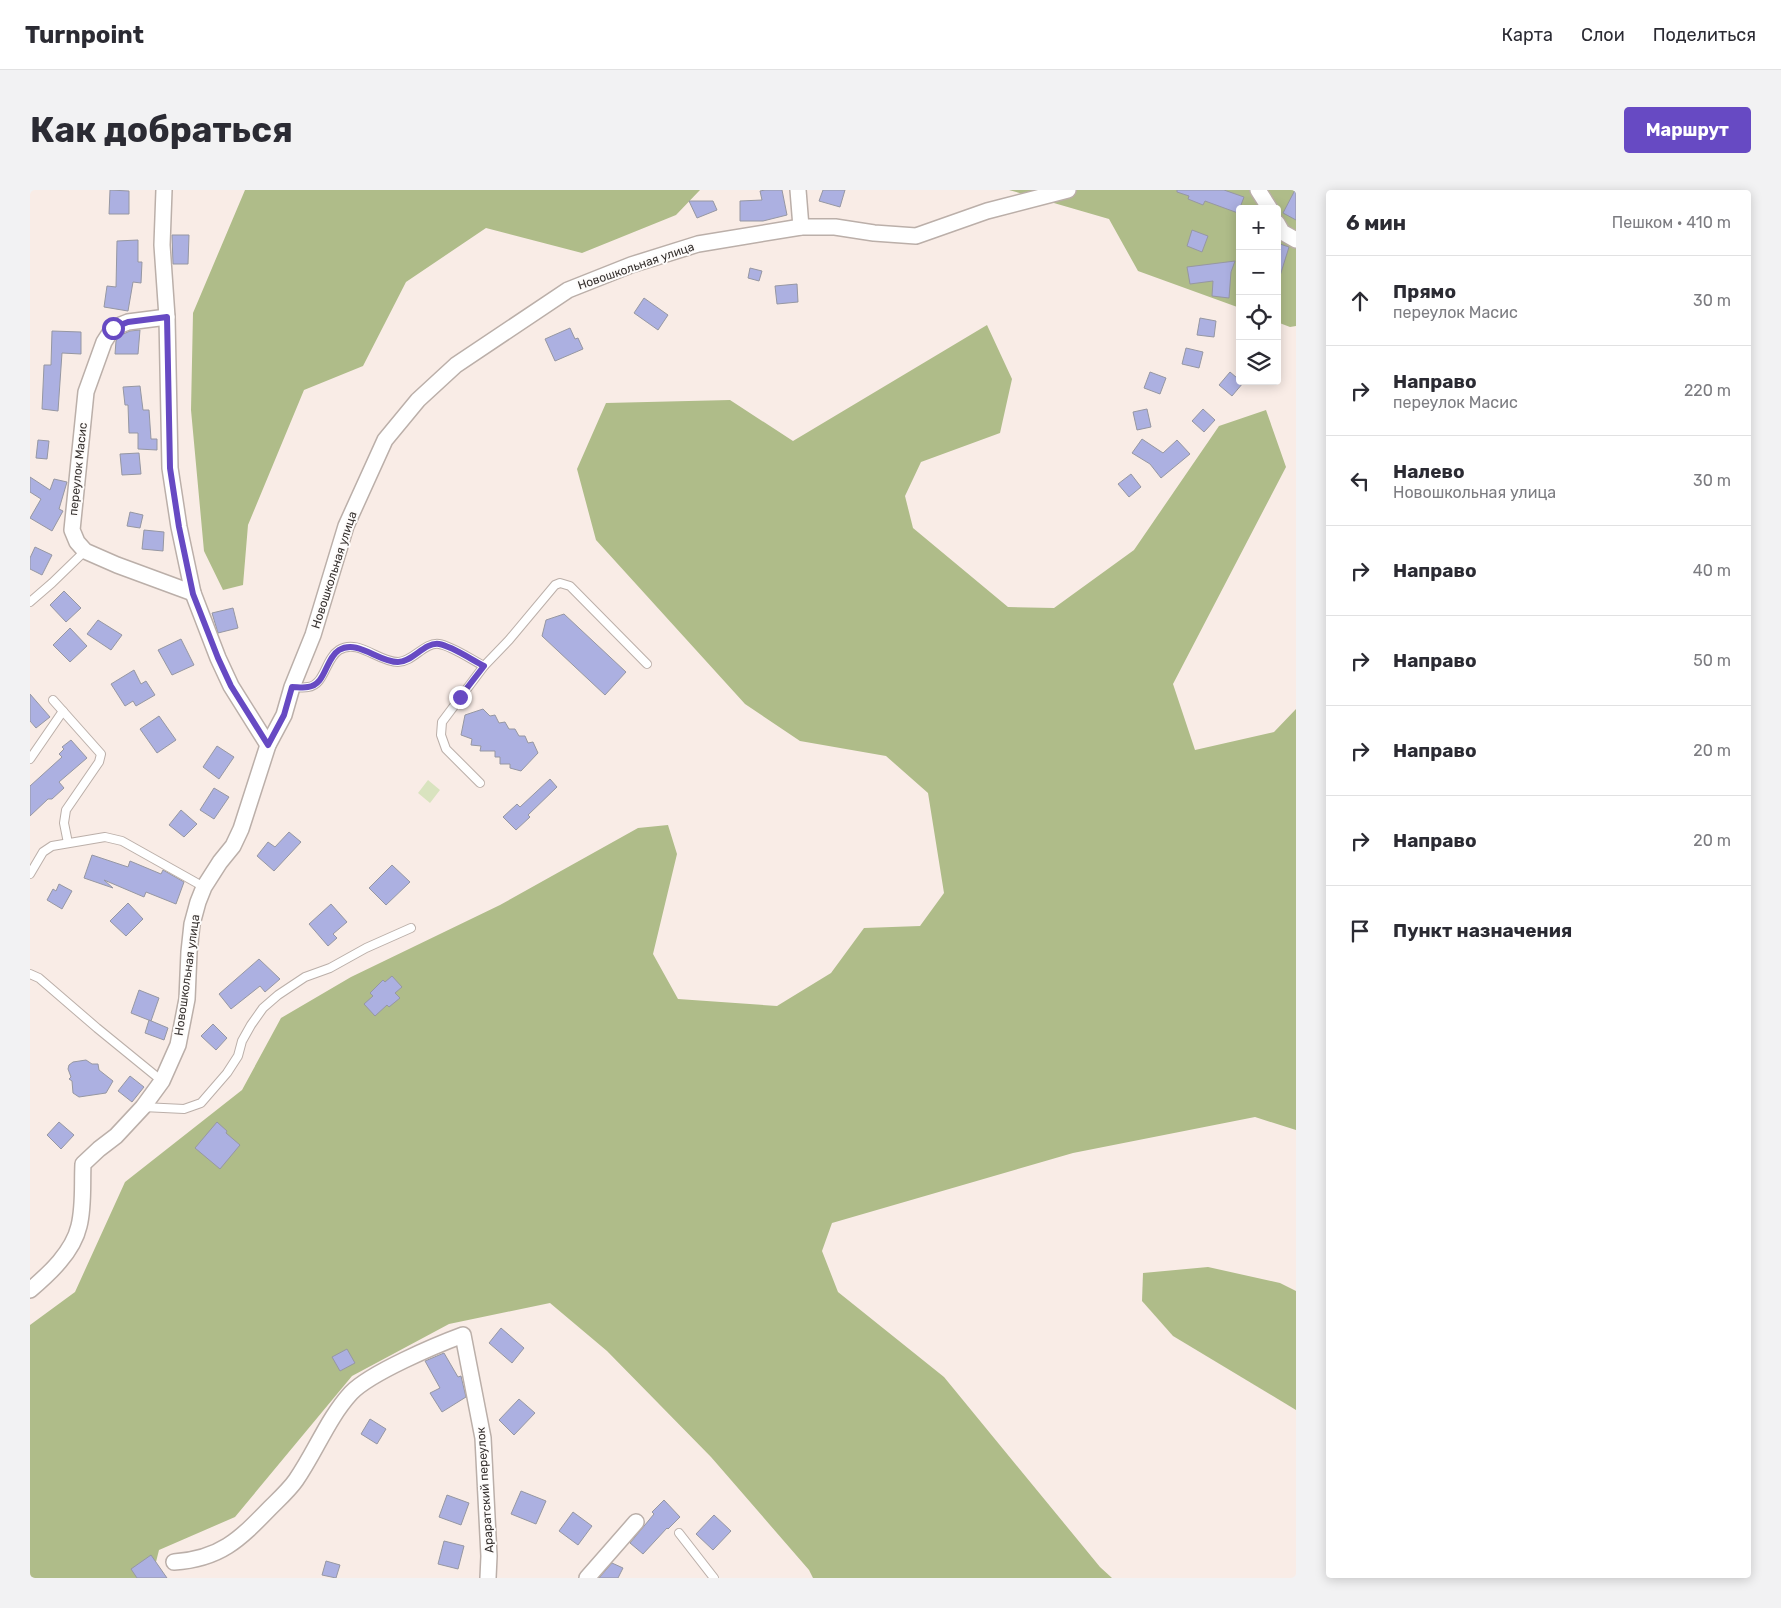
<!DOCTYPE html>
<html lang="ru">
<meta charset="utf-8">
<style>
:root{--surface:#fff;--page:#f2f2f3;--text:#2b2b33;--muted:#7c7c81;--line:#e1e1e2;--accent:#674ac3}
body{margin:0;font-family:Rubik,sans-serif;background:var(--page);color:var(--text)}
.controls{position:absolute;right:15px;top:15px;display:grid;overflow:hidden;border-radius:5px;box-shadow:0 2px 12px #0003}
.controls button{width:45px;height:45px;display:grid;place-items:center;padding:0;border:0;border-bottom:1px solid var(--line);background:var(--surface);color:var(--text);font:25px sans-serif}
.stop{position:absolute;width:15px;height:15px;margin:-11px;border:4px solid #674ac3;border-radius:50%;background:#fff}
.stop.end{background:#674ac3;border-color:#fff;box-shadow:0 1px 5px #0008}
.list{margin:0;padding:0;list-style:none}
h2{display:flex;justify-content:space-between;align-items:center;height:65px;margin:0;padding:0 20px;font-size:21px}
h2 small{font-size:16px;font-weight:400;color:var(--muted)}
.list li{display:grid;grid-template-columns:32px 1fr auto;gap:15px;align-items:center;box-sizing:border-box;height:90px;padding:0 20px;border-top:1px solid var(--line)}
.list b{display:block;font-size:19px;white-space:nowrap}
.list p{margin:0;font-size:16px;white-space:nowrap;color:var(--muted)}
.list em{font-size:16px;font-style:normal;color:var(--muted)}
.icon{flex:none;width:28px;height:28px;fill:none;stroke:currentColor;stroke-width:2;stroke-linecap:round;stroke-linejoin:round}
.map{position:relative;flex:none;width:1266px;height:1388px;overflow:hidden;border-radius:5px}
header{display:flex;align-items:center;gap:30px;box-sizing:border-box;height:70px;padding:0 25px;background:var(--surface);border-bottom:1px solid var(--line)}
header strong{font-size:24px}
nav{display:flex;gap:28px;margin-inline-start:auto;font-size:18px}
.intro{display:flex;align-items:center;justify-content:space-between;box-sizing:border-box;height:120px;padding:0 30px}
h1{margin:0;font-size:35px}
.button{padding:12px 22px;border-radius:5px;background:var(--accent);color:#fff;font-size:18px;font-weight:700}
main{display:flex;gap:30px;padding:0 30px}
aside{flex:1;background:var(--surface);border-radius:5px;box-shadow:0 2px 12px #0003}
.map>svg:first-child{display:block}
.green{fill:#d9e3bf}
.forest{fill:#afbc89}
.building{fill:#acb0e1;stroke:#9697a2}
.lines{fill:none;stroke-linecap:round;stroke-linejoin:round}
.lane-casing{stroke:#bbafa9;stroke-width:10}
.street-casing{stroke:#bbafa9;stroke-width:18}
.lane{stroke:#fff;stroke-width:8}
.street{stroke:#fff;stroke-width:15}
.route{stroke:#674ac3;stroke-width:6}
.labels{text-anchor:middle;stroke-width:4;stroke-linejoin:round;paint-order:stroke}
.street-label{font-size:12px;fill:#36312f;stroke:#fefcfb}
</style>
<header>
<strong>Turnpoint</strong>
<nav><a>Карта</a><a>Слои</a><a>Поделиться</a></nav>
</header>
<div class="intro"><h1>Как добраться</h1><a class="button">Маршрут</a></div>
<main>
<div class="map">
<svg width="1266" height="1388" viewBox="0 0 1266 1388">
<rect width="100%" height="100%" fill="#f9ece6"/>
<path class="green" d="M398,590L410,600L400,613L388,603Z"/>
<g class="forest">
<path d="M215,0H670L646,25L552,63L456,38L376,92L333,176L274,200L218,335L213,395L193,400L174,361L161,220L163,123Z"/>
<path d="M979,0H1266V136L1260,137L1247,132V19H1210V118L1108,81L1079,29Z"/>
<path d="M957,135L982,189L970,243L891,272L875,306L883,338L978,417L1024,418L1104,360L1189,236L1236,220L1256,277L1143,494L1165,560L1244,542L1266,519V940L1225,927L1043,963L802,1033L792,1061L808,1102L914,1187L1070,1377L1082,1388H783L779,1380L681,1267L577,1161L520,1113L419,1134L322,1186L205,1327L129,1360L122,1388H0V1135L45,1102L95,992L212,900L251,828L321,787L470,715L608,638L638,635L647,664L623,764L648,809L747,816L801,783L834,738L890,736L914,703L898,603L856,566L770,551L715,514L566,350L547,279L576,213L700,210L763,251Z"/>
<path d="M1178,1077L1250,1093L1266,1101V1220L1143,1146L1112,1111L1113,1083Z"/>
</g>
<g class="building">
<path d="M80,0L99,1V24H79Z"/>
<path d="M735,0H752L757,25L733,31H710V11L732,10L730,1Z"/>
<path d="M793,0H815L810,17L789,11Z"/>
<path d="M1147,0H1194L1214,7L1208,23L1175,11L1173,15L1158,9L1159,6L1147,2Z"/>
<path d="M1265,0H1266V30L1253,23Z"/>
<path d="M659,11H683L687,20L667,28Z"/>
<path d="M1162,40L1178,46L1172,62L1157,56Z"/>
<path d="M142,45H159L158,74H143Z"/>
<path d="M108,50V72H112L111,93L103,92L98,121L74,117L77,96L86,97L87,51Z"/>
<path d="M1247,53L1259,57L1250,86L1247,85Z"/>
<path d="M1205,71L1201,82L1199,108L1182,106L1183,91L1160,94L1157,77Z"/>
<path d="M720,78L732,81L729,91L718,88Z"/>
<path d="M767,94L768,112L747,114L745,96Z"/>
<path d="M614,108L638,125L628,140L604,123Z"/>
<path d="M1170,128L1186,131L1184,147L1167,145Z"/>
<path d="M540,138L545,149L548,148L553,159L525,171L515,149Z"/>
<path d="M110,140L108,164H85L86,151L89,146L100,141Z"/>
<path d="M22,141L51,142V164L32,163L28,221L12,219L14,175H21Z"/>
<path d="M1156,158L1173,162L1169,178L1152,174Z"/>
<path d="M1120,182L1136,188L1130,204L1114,198Z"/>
<path d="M1200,182L1213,193L1202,206L1189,195Z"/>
<path d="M110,196L113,220H119L121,249H127V260L108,259V243H99L98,215H95L93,197Z"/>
<path d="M1117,219L1121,237L1107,240L1103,222Z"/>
<path d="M1173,219L1185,230L1174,242L1162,231Z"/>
<path d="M1112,249L1133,263L1147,250L1160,264L1131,288L1120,274L1102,263Z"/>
<path d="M8,250L19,251L17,269L6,268Z"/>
<path d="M109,263L111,284L92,285L90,264Z"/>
<path d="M1101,284L1111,297L1099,307L1088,294Z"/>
<path d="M0,287L20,300L24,289L37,292L29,319L33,321L22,341L0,328L11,309L0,302Z"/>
<path d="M100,322L113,325L110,338L97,336Z"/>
<path d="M114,340L134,342L133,361L112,359Z"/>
<path d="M5,357L22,365L12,385L0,379V368Z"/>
<path d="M34,401L51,418L36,432L20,415Z"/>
<path d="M203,418L208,438L188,443L182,423Z"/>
<path d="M534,424L596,482L575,505L512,446L516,430Z"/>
<path d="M68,430L92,445L81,460L57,444Z"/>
<path d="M40,438L57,456L40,472L23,455Z"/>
<path d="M151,449L164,475L142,485L128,460Z"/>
<path d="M104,480L111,494L116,491L125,505L106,516L103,511L95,516L81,494Z"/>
<path d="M0,504L20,527L6,538L0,531Z"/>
<path d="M453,519L460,526L465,525L469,533L475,532L479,539H485L489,546H495L498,553L503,552L508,563L491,581L480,578V574H470V567H465V561H450L451,556L441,555L442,549L431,545L435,525Z"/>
<path d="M129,526L146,550L127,563L110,539Z"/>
<path d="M41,550L57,568L29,592L34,598L22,609H18L0,626V596L32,567L29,564L34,559L32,557Z"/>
<path d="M187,556L204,567L189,589L173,577Z"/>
<path d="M520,589L527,597L498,625L500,627L486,640L473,627L487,614L490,617Z"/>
<path d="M184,598L199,607L184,629L170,620Z"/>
<path d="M151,620L167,634L154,647L139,635Z"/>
<path d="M259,642L271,652L244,681L227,666L238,652L245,657Z"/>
<path d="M62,665L98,677L100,671L131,684L133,680L154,692L146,714L116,702L114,707L74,690L83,698L54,688Z"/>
<path d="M362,675L380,692L356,715L339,698Z"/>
<path d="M29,694L42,701L32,719L17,710L23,699L26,701Z"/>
<path d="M98,713L113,729L96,746L80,731Z"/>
<path d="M301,714L317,732L303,744L307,748L298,756L279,734Z"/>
<path d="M229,769L250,789L235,802L230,796L201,819L189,804Z"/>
<path d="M362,786L372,797L365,803L370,808L359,817L357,815L345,826L334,814L343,806L340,803L353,790L355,792Z"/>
<path d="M109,800L129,808L121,831L101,823Z"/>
<path d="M119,830L138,838L134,850L115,843Z"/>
<path d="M183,834L197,848L186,860L171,846Z"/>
<path d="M56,870L62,874H68L69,880L83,891L76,903L49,907L43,903L42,891L39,889L41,887L38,879L39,875L43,872Z"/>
<path d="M100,886L114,897L102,912L88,901Z"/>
<path d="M29,932L44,945L31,959L17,945Z"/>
<path d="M187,932L197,941L196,943L210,955L190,979L165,958Z"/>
<path d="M471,1138L494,1158L482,1173L459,1153Z"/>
<path d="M317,1159L325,1173L310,1181L302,1167Z"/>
<path d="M414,1163L428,1187L431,1186L436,1207L412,1222L400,1203L410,1198L395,1171Z"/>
<path d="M489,1209L505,1223L484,1245L469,1230Z"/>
<path d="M340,1229L356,1239L347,1254L331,1244Z"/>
<path d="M491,1301L516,1311L506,1334L481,1324Z"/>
<path d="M417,1305L439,1313L431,1335L409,1327Z"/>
<path d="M634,1310L650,1327L638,1339L637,1338L613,1364L600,1353L624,1324L622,1322Z"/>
<path d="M543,1322L562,1336L548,1355L529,1341Z"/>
<path d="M684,1325L701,1341L683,1360L666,1344Z"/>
<path d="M414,1351L434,1356L428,1379L408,1374Z"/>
<path d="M121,1365L137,1388H107L101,1379Z"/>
<path d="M296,1371L310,1375L306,1388L292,1385Z"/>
<path d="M582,1373L593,1378L588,1388H569Z"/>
</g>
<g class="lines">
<defs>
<g id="lane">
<path d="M0,412L22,393L55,361"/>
<path d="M454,476L479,450L525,395L530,393L540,396L617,474"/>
<path d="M262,497C267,497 273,498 278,497C295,495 295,469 309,460C328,448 348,472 368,472C383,472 394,452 409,454C422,456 442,470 454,476L412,532L411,545L416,559L450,593"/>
<path d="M23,510L71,564L69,572L36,620L34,633L38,653"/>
<path d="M0,569L33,521"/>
<path d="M0,684L13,662L22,656L75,647L92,651L174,697"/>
<path d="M0,784L9,788L67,838L132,891"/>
<path d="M113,917L154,919L171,913L197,883L208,866L212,851L221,835L233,818L248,805L275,787L300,778L336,758L381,738"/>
<path d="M649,1343L684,1388"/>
</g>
<g id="street">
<path d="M134,0L132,55L137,127L140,278L149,337L163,403L188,468L201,496L238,555"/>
<path d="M768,0L771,37"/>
<path d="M1228,0L1240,19"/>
<path d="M1247,33L1252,42L1266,50"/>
<path d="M137,127L98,132L83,138L74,152L56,202L42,340L47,352L55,361L87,375L163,403"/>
<path d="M0,1100C19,1084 43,1062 49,1036C54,1016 52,995 53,974L69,959L86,946L113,917L132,891L148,855L157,809L159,762L162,734L168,712L174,697L190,672L203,656L211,639L238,555L254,525L262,497L283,445L316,336L355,250L388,210L426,175L538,100L601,75L668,54L771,37H805L844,43L886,46L957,21L1038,0"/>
<path d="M144,1372C190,1369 209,1350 240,1318C249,1309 259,1300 266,1290C286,1261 298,1228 321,1203C340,1183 406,1155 433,1145L453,1248L459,1366L458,1388"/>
<path d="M557,1388L606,1332"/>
</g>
</defs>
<use href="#lane" class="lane-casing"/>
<use href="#street" class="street-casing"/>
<use href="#lane" class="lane"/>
<use href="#street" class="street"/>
</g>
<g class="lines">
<path class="route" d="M83,138L98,132L137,127L140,278L149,337L163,404L188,468L201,496L238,555L254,525L262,497C267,497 273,498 278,497C296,495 295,469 309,460C328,449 348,472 368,472C383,472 394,452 409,454C422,456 442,470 454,476L430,507"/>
</g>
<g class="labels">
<g class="street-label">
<text transform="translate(606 76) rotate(-19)" y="4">Новошкольная улица</text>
<text transform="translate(48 279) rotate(-84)" y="4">переулок Масис</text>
<text transform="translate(304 380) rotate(-72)" y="4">Новошкольная улица</text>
<text transform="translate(157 785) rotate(-82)" y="4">Новошкольная улица</text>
<text transform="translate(455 1300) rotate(-94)" y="4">Араратский переулок</text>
</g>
</g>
</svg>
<div class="controls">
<button>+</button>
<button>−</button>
<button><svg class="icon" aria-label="locate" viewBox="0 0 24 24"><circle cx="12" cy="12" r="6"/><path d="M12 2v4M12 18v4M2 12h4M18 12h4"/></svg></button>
<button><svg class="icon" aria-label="layers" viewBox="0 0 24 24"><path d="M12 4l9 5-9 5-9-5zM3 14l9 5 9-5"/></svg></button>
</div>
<div class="stop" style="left:83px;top:138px"></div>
<div class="stop end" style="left:430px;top:507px"></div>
</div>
<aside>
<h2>6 мин<small>Пешком · 410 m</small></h2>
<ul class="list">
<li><svg class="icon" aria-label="ahead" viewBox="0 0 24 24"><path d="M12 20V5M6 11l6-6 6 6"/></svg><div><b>Прямо</b><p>переулок Масис</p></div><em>30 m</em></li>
<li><svg class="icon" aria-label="right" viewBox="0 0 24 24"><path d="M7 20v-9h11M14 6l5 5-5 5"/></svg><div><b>Направо</b><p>переулок Масис</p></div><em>220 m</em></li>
<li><svg class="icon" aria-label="left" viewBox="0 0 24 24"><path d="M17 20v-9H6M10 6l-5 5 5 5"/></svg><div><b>Налево</b><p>Новошкольная улица</p></div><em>30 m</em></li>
<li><svg class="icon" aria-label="right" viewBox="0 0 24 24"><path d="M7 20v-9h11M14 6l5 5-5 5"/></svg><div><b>Направо</b></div><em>40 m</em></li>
<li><svg class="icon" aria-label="right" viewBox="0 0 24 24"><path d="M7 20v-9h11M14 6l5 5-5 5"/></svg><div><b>Направо</b></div><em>50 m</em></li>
<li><svg class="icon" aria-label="right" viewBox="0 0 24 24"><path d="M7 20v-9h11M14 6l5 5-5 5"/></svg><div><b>Направо</b></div><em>20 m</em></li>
<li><svg class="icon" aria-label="right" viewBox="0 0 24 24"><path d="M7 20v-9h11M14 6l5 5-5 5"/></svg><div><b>Направо</b></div><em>20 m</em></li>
<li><svg class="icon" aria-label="arrive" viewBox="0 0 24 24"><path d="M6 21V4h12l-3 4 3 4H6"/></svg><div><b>Пункт назначения</b></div></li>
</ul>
</aside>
</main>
